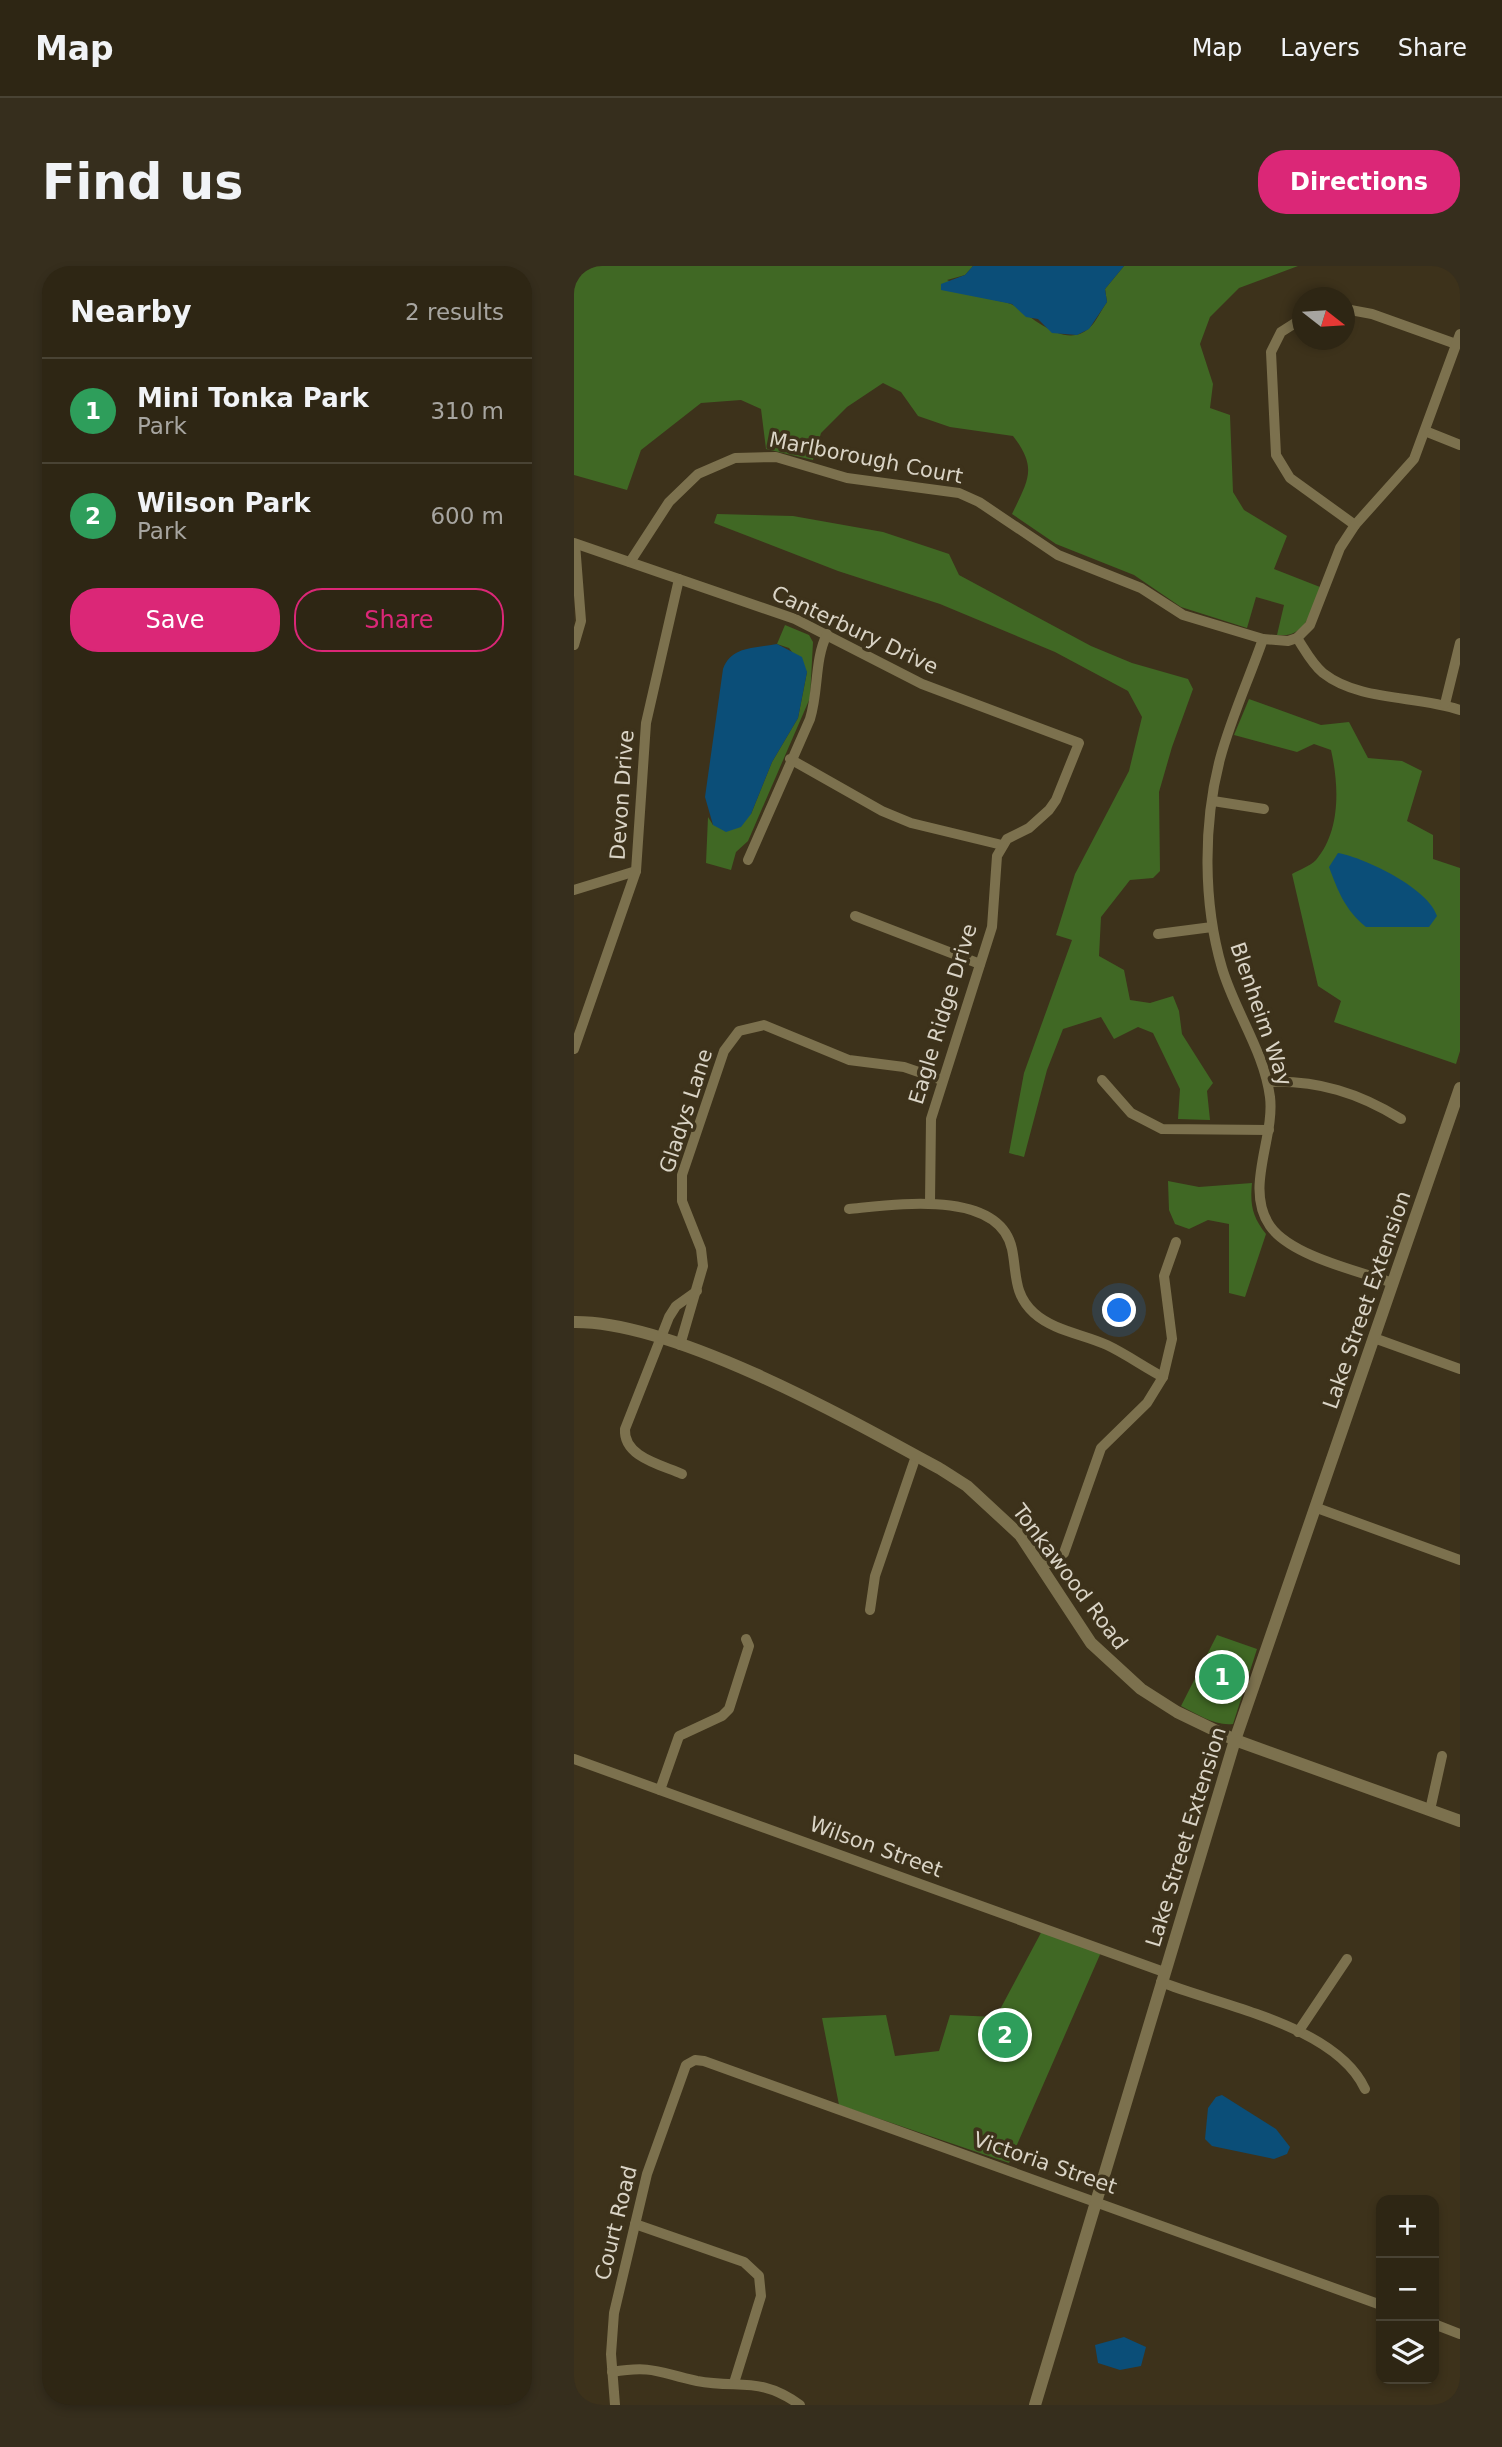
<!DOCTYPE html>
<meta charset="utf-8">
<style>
:root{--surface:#2e2614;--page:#362e1d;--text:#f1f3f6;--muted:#a7a5a0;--line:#494334;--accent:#db2777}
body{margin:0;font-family:"DejaVu Sans",sans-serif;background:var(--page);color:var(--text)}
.controls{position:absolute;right:21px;bottom:21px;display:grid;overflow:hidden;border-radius:14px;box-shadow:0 4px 10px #0003}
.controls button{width:63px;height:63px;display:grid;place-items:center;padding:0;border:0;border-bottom:2px solid var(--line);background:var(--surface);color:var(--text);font:35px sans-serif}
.compass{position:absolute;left:718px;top:21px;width:63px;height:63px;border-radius:50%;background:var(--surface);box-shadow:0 4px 10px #0003;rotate:107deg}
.you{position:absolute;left:546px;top:1045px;width:24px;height:24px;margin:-18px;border:5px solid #fff;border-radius:50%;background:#1a73e8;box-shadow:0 0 0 10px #1a73e833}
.badge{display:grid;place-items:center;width:46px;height:46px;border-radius:50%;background:var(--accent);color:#fff;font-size:23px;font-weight:700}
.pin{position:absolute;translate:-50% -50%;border:4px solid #fff;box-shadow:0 2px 7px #0006}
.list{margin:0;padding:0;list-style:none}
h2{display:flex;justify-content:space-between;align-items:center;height:91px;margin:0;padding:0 28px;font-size:30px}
h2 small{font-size:23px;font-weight:400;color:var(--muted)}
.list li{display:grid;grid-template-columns:46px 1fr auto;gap:21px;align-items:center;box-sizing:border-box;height:105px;padding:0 28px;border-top:2px solid var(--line)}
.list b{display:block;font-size:26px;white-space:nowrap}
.list p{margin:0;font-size:23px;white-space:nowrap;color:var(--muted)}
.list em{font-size:23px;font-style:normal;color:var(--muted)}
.actions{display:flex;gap:14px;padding:21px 28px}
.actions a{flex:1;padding:16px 0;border:2px solid var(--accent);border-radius:28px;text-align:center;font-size:24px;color:var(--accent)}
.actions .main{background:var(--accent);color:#fff}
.icon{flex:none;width:38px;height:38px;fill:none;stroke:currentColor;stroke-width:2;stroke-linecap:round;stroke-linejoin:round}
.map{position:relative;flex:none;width:886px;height:2139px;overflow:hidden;border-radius:28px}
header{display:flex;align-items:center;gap:42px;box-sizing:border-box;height:98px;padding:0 35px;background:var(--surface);border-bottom:2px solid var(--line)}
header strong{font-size:33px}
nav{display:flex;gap:38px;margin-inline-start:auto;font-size:24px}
.intro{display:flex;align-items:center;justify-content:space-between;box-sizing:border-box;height:168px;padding:0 42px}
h1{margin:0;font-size:49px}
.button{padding:18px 32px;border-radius:28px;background:var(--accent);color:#fff;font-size:24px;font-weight:700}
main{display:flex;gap:42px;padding:0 42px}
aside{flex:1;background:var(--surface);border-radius:28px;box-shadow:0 4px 10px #0003}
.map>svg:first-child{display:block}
.green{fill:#406824}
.water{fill:#0b4e78}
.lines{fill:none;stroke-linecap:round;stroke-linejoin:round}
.minor{stroke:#7c714e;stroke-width:10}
.tertiary{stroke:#7c714e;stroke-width:12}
.labels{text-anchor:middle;stroke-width:7;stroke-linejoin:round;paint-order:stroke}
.street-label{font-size:21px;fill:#dad4c6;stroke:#3d321b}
</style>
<header>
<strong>Map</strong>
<nav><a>Map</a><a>Layers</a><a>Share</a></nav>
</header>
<div class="intro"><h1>Find us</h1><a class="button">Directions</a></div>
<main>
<aside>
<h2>Nearby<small>2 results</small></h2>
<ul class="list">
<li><span class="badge" style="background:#2e9e5b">1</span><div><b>Mini Tonka Park</b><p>Park</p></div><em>310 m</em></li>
<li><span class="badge" style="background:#2e9e5b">2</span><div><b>Wilson Park</b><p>Park</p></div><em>600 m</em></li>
</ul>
<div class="actions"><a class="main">Save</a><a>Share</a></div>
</aside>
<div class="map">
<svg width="886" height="2139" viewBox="0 0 886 2139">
<rect width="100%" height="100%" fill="#3d321b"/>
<g class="green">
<path d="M0,0H399L391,9L373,14C386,20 399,27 413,32C421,35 432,35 439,39C458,51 491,83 514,63C522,57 527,44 533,36L531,23L550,0H724L665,22L636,51L626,78L639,118L636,142L656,149L659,226L670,244L713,270L700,303L746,321C738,344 732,373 703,369L710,339L682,331L673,362L607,341L560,309L482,278L438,248C454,214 464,202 439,170L376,161L344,150L327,126L309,117L273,141L247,167L239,194L192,183L187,143L167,134L127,137L67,184L53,224L0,209Z"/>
<path d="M143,248L219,250L309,266L375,288L385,309L517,380L558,397L614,413L619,423L598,481L585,526L586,605L579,612L556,614L527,651L525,690L550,704L556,734L576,737L599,730L605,745L608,768L639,817L633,825L636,854L604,853L606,823L579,767L564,761L540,773L527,751L489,763L473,804L450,891L435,887L450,807L498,674L482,669L501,608L555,505L568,451L554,425L481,386L366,338L264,305L140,257Z"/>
<path d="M211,359L235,369L239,376L236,432L174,575L162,586L157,604L132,597L134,551L139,559L177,548L198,496L224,452L233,406L215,382L203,378Z"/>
<path d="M675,433L747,459L775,456L794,492L828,495L848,505L833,555L859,569V593L886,602V785L882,798L760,756L767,735L744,720L718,608C725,604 736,600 742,594C767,565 765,519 757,484L740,478L723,486L660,469Z"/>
<path d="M594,915L625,921L678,917C676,939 678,950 692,968L671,1031L655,1027V958L634,954L615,963L601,958L595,944Z"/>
<path d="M643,1369L683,1383L659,1458C641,1460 623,1448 607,1440Z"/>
<path d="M469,1663L528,1684L435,1897L265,1839L248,1752L312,1749L321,1790L365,1785L376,1749L422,1751Z"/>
</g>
<g class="water">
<path d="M399,0H550L531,23L533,36L515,63L503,69L478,67L464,53L452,51L438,38L367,24V18L391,9Z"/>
<path d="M203,378L228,391L233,406L224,452L198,496L177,548L167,561L152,566L139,559L131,531L149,403C157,380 181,382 203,378Z"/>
<path d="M764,587C792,592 855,623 863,650L855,661H792C771,644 764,625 755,601Z"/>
<path d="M648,1829L702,1863L716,1881L713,1888L700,1893L638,1880L631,1873L634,1842L642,1831Z"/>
<path d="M550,2071L572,2081L567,2100L546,2104L524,2097L521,2079Z"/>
</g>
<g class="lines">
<g class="minor">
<path d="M771,43L798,48L882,78"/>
<path d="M729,52L707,66L697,86L702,189L716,212L781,259"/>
<path d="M851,165L886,179"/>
<path d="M0,277L221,353L348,418L505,477L482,534L475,544L455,562L433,573L423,590L418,661L357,853L356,936"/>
<path d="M56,296L95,236L124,208L161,192L202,191L273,212L385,227L405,236L484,289L567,322L609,349L689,373L714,375L723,372L736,359L766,282L781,259L840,193L886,68"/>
<path d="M723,372C731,384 738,398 749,407C786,436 843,429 886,444"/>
<path d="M689,373C675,413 657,452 646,493C629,558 629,637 648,702C661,746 690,785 696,831C701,872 670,922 696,960C717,990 784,1005 819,1017"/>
<path d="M0,379L7,355L1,278"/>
<path d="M871,438L886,377"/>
<path d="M216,493L308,545L337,557L428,579"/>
<path d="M639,535L690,543"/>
<path d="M174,594L236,453C245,424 240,395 253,368"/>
<path d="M0,624L62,605"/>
<path d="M281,650L406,698"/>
<path d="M584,668L638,661"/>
<path d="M0,783L62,605L72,457L105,313"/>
<path d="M528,814L557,847L588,863L695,864"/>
<path d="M694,816C744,814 785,827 827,853"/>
<path d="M275,943C318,939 425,922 438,983C443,1007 439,1028 460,1047C480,1065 509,1068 533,1079C552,1088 570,1101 589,1111"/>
<path d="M800,1072L886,1103"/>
<path d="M106,1079L129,1000L127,983L108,935V909L150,785L165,765L190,759L275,794L330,801L368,814"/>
<path d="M108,1208C88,1199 49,1191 51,1163L95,1051L102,1040L123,1025"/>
<path d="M743,1242L886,1294"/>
<path d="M468,1299L481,1295L490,1287L527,1182L573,1137L589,1111L598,1073L590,1010L602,976"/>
<path d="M296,1344L301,1310L342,1190"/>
<path d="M0,1493L590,1706"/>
<path d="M86,1524L105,1470L148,1450L155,1443L175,1380L172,1373"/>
<path d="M856,1544L868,1490"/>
<path d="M587,1716C648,1740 762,1760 791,1823"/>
<path d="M724,1766L773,1693"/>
<path d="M61,1958L170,1996L185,2010L187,2030L160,2117"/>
<path d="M860,2058L886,2068"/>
<path d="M38,2106C80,2099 85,2107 123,2115C166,2123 186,2110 226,2139"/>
<path d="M41,2139L37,2088L40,2047L73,1908L112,1799L121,1794L130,1795L807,2039"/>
</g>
<g class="tertiary">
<path d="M0,1056C101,1055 277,1154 368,1204L393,1220L446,1269L517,1377L567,1423L603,1446L661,1474L886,1555"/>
<path d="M461,2139L661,1474L886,822"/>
</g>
</g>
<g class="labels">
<g class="street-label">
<text transform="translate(292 192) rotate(11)" y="7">Marlborough Court</text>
<text transform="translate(281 364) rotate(25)" y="7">Canterbury Drive</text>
<text transform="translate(48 529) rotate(-86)" y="7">Devon Drive</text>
<text transform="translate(369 748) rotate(-73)" y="7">Eagle Ridge Drive</text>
<text transform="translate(687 748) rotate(71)" y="7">Blenheim Way</text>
<text transform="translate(112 845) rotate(-72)" y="7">Gladys Lane</text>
<text transform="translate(793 1034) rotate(-71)" y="7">Lake Street Extension</text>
<text transform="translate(496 1311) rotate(53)" y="7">Tonkawood Road</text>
<text transform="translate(612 1571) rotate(-73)" y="7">Lake Street Extension</text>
<text transform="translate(302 1581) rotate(20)" y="7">Wilson Street</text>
<text transform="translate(471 1897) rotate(19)" y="7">Victoria Street</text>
<text transform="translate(42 1957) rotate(-76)" y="7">Court Road</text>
</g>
</g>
</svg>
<div class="controls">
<button>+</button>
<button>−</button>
<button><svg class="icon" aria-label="layers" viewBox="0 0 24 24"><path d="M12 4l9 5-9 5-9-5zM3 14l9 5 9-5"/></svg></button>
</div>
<svg class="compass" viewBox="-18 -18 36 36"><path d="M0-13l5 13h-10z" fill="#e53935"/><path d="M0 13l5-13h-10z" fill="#a7a5a0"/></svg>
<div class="you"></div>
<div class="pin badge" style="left:648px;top:1411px;background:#2e9e5b">1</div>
<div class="pin badge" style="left:431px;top:1769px;background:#2e9e5b">2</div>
</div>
</main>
